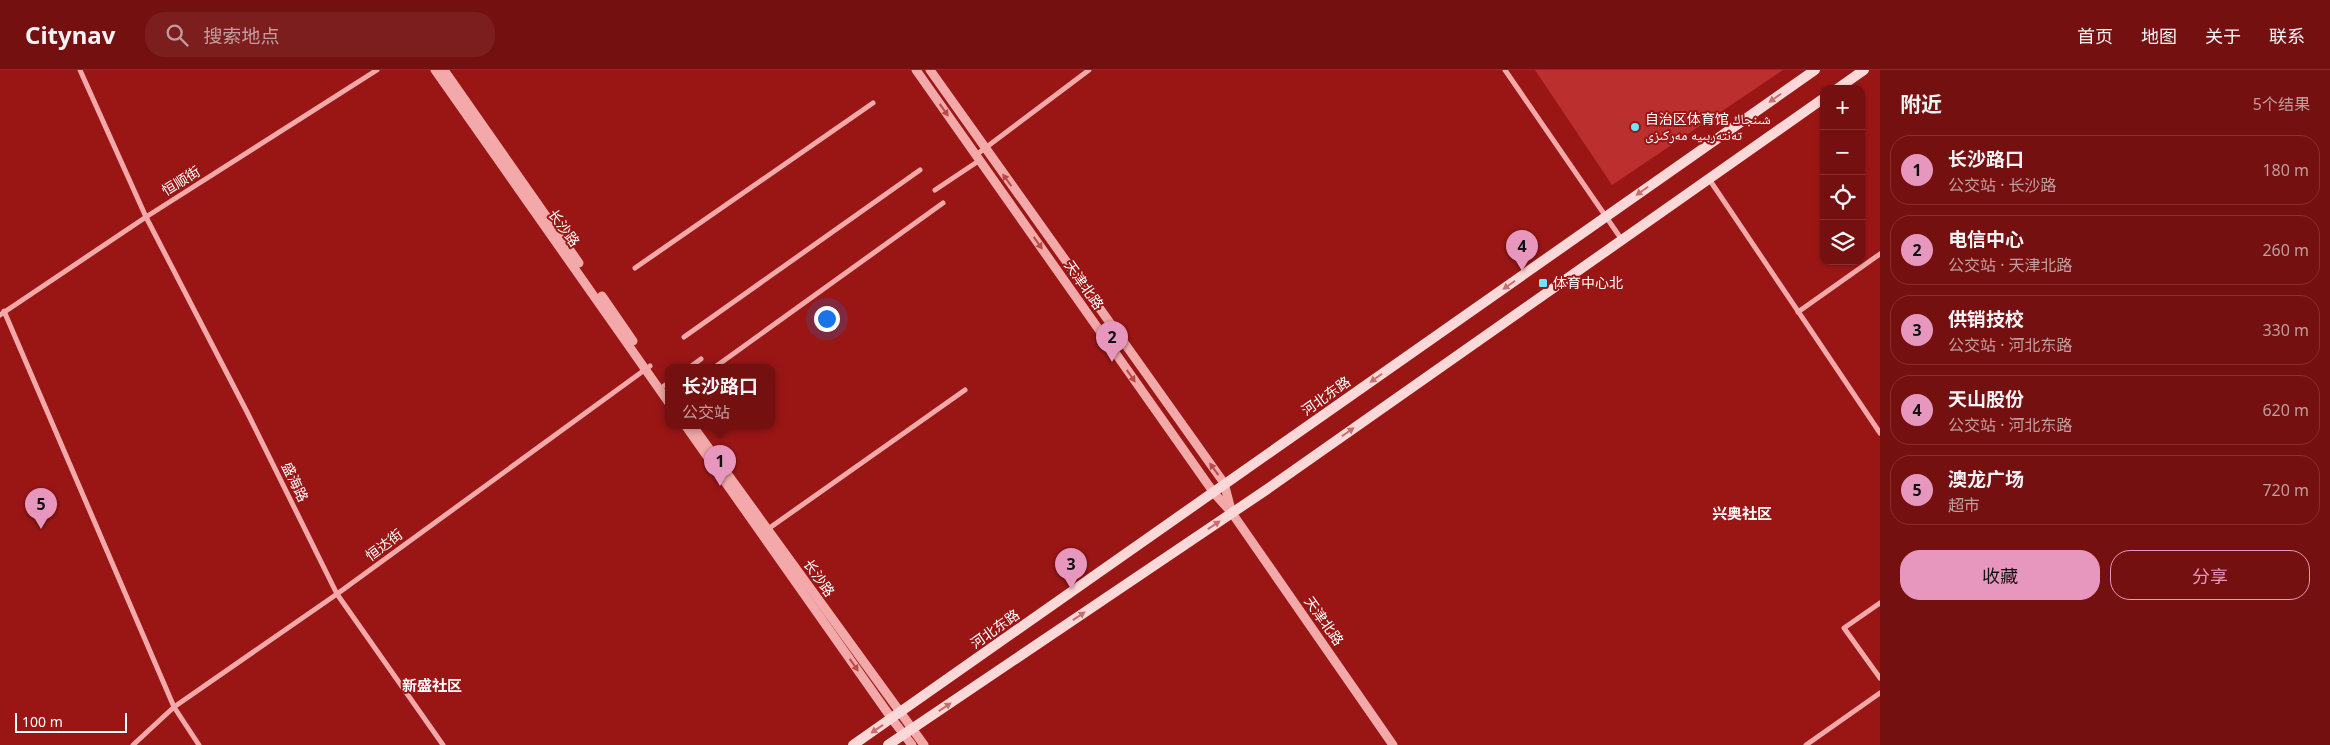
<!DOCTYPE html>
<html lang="zh">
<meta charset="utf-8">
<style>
:root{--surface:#741010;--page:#7c1e1e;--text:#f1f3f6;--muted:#c29d9f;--line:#863030;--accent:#e797bd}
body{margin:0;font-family:"Noto Sans","Noto Naskh Arabic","Noto Sans SC",sans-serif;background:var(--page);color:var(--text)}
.controls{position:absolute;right:15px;top:15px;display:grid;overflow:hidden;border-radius:10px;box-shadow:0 1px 4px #0004}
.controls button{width:45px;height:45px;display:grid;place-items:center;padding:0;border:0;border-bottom:1px solid var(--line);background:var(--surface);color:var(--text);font:25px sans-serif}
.scale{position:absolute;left:15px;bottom:12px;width:112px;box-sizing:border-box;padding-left:5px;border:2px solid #fff;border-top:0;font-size:14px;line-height:18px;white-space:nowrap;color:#fff;-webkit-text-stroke:4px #9a1615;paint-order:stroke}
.you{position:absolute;left:826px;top:248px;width:18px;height:18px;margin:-12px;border:4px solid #fff;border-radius:50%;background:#1a73e8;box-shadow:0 0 0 8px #1a73e833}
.badge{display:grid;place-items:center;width:32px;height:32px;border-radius:50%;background:var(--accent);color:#111;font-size:16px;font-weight:700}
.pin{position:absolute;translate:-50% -41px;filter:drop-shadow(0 1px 2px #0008)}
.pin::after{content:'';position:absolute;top:26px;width:18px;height:15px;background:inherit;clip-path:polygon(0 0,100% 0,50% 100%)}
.popup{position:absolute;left:665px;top:294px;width:110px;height:65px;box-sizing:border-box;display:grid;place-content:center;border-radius:10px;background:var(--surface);filter:drop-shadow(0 1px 4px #0005);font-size:16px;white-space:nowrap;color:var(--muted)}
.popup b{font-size:19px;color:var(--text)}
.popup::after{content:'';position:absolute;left:50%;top:100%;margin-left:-10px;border:10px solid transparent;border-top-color:var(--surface)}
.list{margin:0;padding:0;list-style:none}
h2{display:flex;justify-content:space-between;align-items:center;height:65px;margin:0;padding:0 20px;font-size:21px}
h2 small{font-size:16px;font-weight:400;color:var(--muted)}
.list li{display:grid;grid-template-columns:32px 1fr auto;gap:15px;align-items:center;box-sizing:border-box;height:70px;margin:0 10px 10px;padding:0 10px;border:1px solid var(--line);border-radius:20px}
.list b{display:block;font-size:19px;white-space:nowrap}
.list p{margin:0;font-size:16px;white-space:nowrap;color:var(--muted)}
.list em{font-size:16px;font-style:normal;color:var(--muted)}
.actions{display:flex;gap:10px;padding:15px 20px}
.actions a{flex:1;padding:11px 0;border:1px solid var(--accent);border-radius:20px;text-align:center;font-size:18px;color:var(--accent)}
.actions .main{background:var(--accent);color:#111}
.icon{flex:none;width:28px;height:28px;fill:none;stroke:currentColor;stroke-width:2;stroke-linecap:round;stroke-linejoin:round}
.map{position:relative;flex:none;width:1880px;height:675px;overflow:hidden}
header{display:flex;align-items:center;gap:30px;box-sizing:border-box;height:70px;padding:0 25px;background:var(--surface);border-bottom:1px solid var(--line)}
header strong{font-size:24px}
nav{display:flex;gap:28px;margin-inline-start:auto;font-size:18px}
.search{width:350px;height:45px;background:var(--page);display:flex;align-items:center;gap:12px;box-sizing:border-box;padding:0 18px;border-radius:20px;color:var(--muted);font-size:19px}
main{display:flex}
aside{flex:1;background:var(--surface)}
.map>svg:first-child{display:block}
.grass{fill:#bb2f2f}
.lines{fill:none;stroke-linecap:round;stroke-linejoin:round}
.minor{stroke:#f3a9a9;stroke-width:5}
.tertiary{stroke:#f3a9a9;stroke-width:9}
.secondary{stroke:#fcd9d8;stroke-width:10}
.oneway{fill:#c66e6d}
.oneway2{fill:#b94949}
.poi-dot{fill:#6be8ff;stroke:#9a1615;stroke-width:2}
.labels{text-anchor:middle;stroke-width:4;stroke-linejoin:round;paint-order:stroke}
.poi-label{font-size:14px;fill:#fff;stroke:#9a1615;text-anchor:start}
.street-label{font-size:14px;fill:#fff;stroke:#9a1615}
.neighbourhood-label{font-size:15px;font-weight:bold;fill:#fff;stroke:#9a1615}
</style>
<header>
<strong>Citynav</strong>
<div class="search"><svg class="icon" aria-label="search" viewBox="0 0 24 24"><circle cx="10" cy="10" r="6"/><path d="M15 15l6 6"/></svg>搜索地点</div>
<nav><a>首页</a><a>地图</a><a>关于</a><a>联系</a></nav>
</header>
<main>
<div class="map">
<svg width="1880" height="675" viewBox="0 0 1880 675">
<rect width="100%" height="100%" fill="#9a1615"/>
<path class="grass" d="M1535,0H1783L1612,115Z"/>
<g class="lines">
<g class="minor">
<path d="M80,0L146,147L247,342L337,524L443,675"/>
<path d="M1505,0L1622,170"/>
<path d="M976,85L1089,0"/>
<path d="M1709,109L1880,363"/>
<path d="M935,120L980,90"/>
<path d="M635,198L873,33"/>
<path d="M4,241L174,637L199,675"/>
<path d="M1798,242L1880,184"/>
<path d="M0,245L146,147L377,0"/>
<path d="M684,267L920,100"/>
<path d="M690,297L701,289"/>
<path d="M715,297L943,133"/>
<path d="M664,316L669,313"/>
<path d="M768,459L965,320"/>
<path d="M1880,533L1844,558L1880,608"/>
<path d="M133,675L174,637L337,524L650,296"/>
<path d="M1806,675L1880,623"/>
</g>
<g class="tertiary">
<path d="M435,0L669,333"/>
<path d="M444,0L579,193"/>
<path d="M916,0L1214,423L1232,443L1393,675"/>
<path d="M930,0L1224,413L1231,440"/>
<path d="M602,226L633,271"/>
<path d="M685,355L892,649L912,675"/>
<path d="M692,355L924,675"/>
</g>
<g class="secondary">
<path d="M1837,19L1864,0"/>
<path d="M853,675L1815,0"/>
<path d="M888,675L1266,420L1824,28"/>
</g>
</g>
<defs><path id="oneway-solid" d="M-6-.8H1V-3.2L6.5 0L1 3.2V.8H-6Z" transform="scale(1.25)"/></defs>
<g class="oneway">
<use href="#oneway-solid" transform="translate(1775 28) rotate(145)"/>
<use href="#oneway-solid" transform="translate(1642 121) rotate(145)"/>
<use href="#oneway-solid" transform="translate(1509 215) rotate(145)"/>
<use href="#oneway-solid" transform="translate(1376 308) rotate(145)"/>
<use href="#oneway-solid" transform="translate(1348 362) rotate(-35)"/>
<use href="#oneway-solid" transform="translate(1214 455) rotate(-34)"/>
<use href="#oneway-solid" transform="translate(1079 546) rotate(-34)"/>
<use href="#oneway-solid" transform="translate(945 637) rotate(-34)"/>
<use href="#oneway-solid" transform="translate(877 659) rotate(146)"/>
</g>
<g class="oneway2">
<use href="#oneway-solid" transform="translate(944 40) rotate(55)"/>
<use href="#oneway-solid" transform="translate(1007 110) rotate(-126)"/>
<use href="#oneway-solid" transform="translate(1038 173) rotate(55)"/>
<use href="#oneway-solid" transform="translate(1131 306) rotate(55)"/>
<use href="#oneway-solid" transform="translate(1214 399) rotate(-126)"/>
<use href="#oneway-solid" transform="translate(854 595) rotate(55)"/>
</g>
<g class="poi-dot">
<circle cx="1635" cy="57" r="5"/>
<rect x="1538" y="208" width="10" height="10" rx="2.5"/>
</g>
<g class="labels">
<g class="poi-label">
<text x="1645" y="54">自治区体育馆 شىنجاڭ<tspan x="1645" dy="16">تەنتەربىيە مەركىزى</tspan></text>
<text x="1553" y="218">体育中心北</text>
</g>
<g class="street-label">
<text transform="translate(181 111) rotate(-32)" y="5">恒顺街</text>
<text transform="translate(564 158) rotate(54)" y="5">长沙路</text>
<text transform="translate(1084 215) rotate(55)" y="5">天津北路</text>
<text transform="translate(1326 326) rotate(-35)" y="5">河北东路</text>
<text transform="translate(295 412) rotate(64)" y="5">盛海路</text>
<text transform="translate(384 475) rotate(-37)" y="5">恒达街</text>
<text transform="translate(819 508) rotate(55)" y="5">长沙路</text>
<text transform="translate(1324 551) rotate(55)" y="5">天津北路</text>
<text transform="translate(995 559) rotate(-35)" y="5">河北东路</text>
</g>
<g class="neighbourhood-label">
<text x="1742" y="449">兴奥社区</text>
<text x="432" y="621">新盛社区</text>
</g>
</g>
</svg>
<div class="controls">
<button>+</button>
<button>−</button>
<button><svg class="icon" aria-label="locate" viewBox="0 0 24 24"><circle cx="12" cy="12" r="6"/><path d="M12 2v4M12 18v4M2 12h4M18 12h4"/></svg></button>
<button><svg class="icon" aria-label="layers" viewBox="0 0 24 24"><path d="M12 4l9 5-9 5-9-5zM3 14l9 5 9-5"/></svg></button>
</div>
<div class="scale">100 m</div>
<div class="you"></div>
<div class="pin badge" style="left:720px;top:416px">1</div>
<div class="popup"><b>长沙路口</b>公交站</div>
<div class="pin badge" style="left:1112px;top:292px">2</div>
<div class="pin badge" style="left:1071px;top:519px">3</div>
<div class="pin badge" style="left:1522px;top:201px">4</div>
<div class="pin badge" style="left:41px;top:459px">5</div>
</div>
<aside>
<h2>附近<small>5个结果</small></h2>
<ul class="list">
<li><span class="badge">1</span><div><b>长沙路口</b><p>公交站 · 长沙路</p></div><em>180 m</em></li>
<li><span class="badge">2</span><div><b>电信中心</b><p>公交站 · 天津北路</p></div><em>260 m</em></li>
<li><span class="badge">3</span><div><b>供销技校</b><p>公交站 · 河北东路</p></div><em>330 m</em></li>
<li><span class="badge">4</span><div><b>天山股份</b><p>公交站 · 河北东路</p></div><em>620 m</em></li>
<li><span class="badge">5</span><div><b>澳龙广场</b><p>超市</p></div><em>720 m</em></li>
</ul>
<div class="actions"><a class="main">收藏</a><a>分享</a></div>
</aside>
</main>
